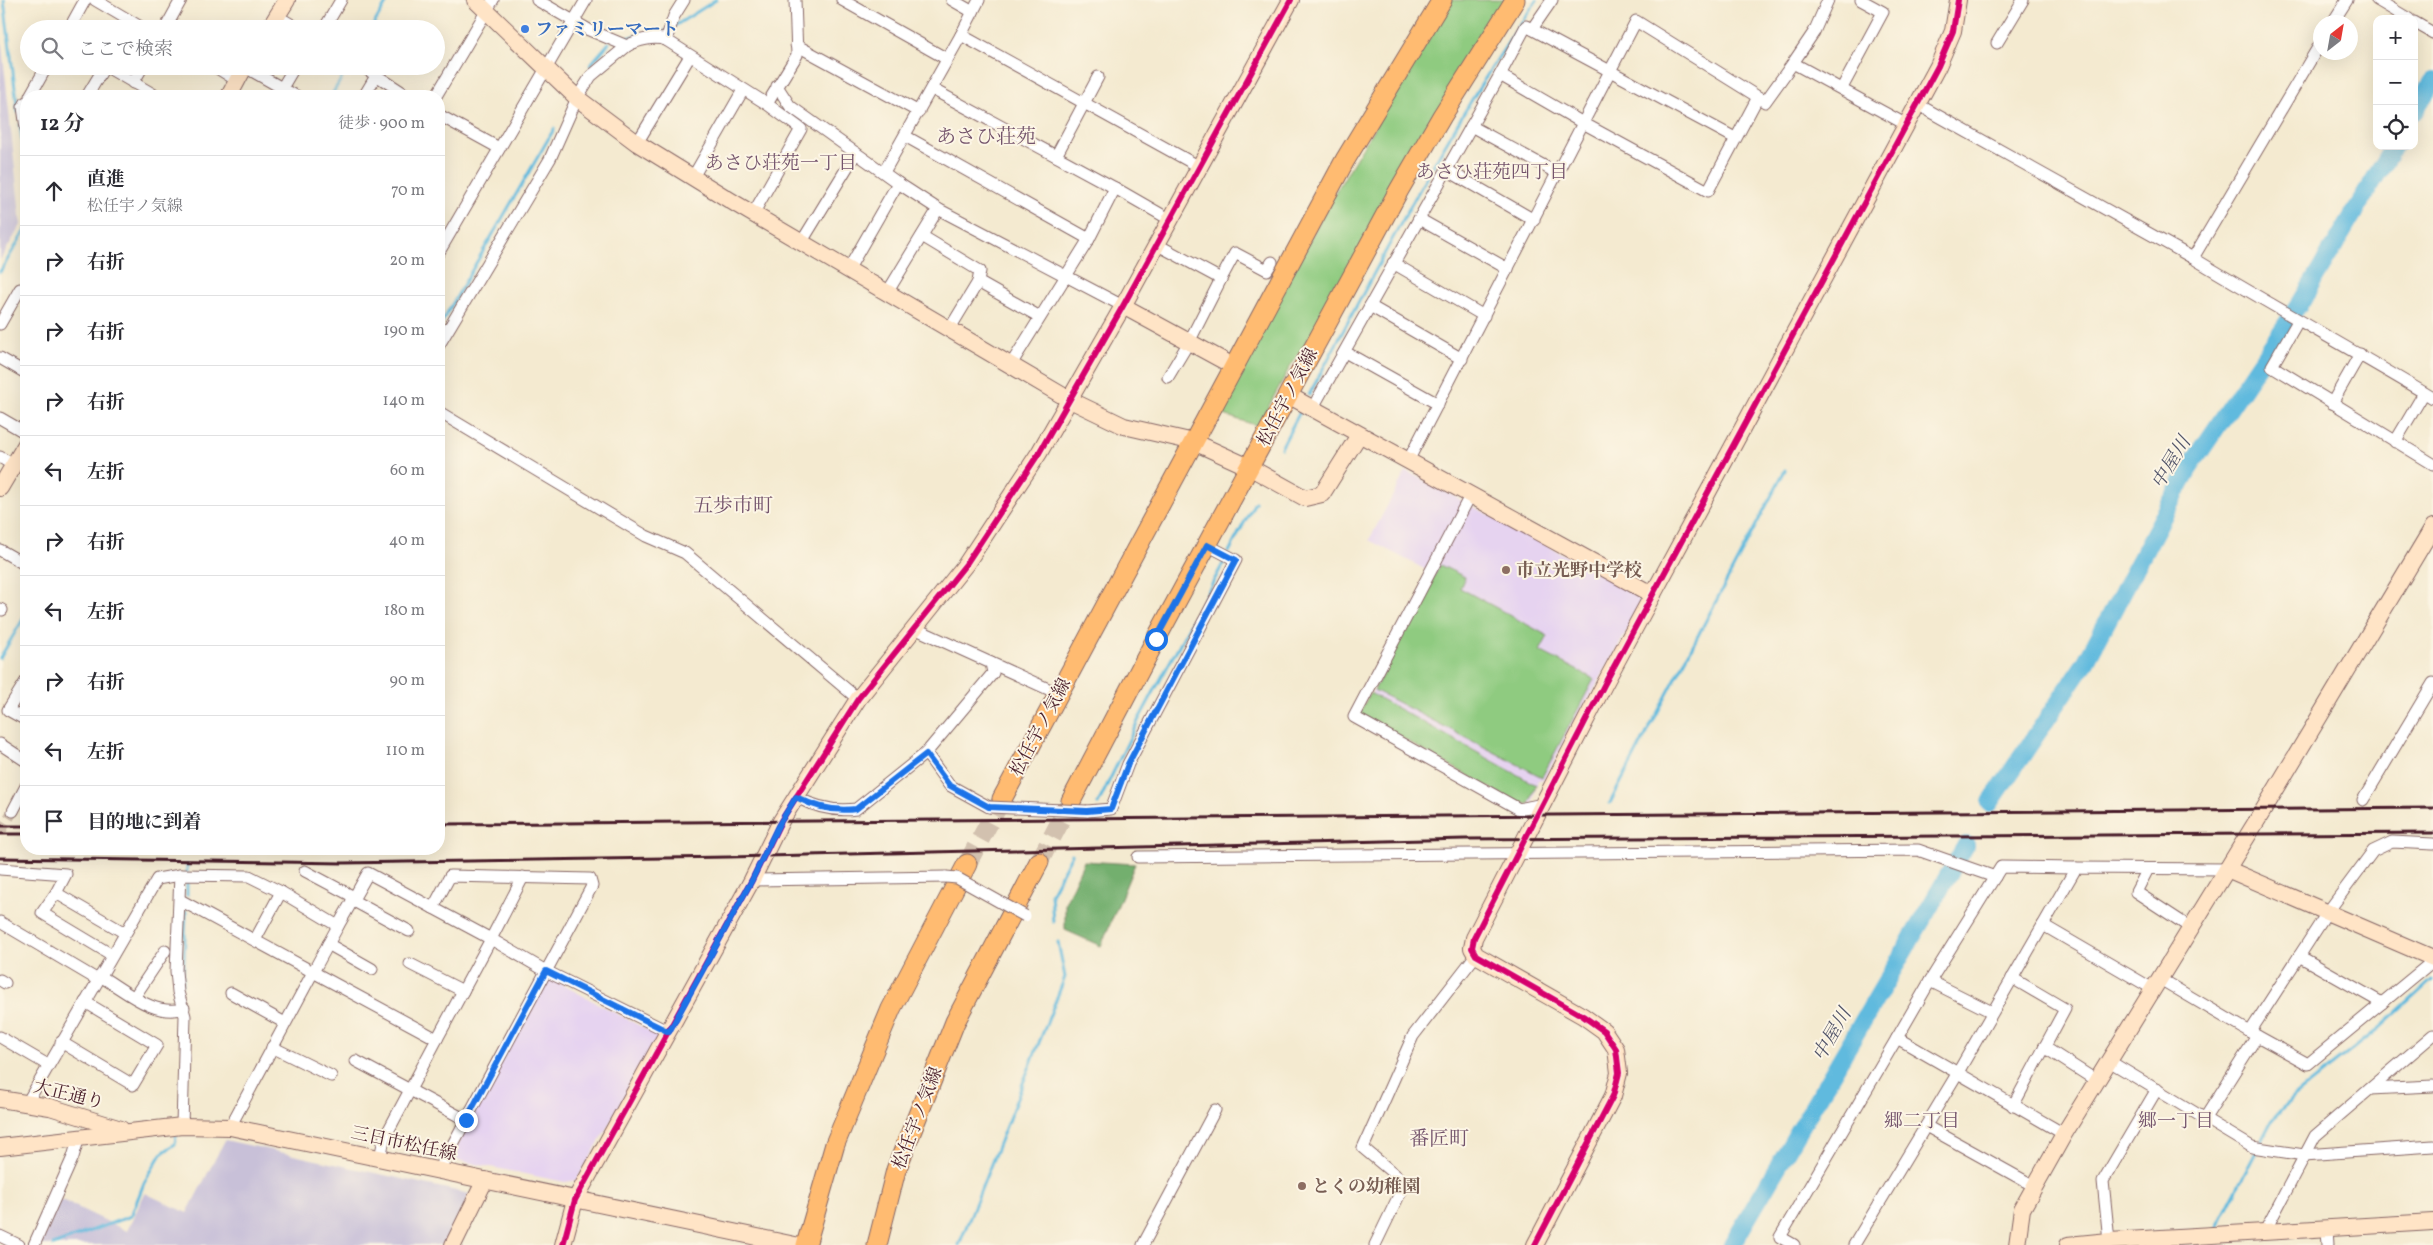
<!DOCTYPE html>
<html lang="ja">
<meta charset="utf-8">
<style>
:root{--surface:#fff;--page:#f2f2f3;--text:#2b2b33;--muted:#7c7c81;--line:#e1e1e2}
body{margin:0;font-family:Vollkorn,"Noto Serif JP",serif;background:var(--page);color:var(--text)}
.controls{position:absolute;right:15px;top:15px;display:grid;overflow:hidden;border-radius:10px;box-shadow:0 5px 20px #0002}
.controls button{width:45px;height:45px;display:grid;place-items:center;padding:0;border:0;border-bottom:1px solid var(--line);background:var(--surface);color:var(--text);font:25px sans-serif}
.compass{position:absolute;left:2313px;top:15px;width:45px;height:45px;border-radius:50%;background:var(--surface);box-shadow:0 5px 20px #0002;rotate:31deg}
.stop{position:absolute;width:15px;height:15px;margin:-11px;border:4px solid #1a73e8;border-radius:50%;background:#fff}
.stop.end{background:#1a73e8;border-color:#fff;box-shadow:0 1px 5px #0008}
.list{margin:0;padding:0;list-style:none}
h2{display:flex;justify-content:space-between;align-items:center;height:65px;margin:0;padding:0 20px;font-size:21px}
h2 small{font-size:16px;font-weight:400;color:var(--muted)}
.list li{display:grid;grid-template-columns:32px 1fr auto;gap:15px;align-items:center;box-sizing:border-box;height:70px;padding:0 20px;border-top:1px solid var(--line)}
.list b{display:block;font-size:19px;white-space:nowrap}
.list p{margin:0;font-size:16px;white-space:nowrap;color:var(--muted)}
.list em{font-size:16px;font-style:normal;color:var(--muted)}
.icon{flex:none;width:28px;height:28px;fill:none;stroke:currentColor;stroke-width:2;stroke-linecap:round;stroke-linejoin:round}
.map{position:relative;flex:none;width:2433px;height:1245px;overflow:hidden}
.search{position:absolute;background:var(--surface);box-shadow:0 5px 20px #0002;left:20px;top:20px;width:425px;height:55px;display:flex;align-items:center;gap:12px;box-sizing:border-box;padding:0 18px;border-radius:28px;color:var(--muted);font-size:19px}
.panel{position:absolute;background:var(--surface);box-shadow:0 5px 20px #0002;left:20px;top:90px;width:425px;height:765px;border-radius:20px}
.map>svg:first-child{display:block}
.built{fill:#e6d3f0}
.industrial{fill:#c8c0d8}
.green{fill:#8fcb80;stroke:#6c7556}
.forest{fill:#73af6e;stroke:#5e674c}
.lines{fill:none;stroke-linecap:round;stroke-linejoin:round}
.stream{stroke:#60bade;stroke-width:3}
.river{stroke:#60bade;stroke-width:18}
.street-tunnel{stroke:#d2c1af;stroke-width:11;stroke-dasharray:11 5.5;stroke-linecap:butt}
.primary-tunnel{stroke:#d2c1af;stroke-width:19;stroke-dasharray:19 9;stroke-linecap:butt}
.street-casing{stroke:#866665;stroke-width:13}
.secondary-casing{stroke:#866665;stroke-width:18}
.primary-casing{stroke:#866665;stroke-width:21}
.street{stroke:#fff;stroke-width:11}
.secondary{stroke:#ffe4c6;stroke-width:16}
.primary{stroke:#ffbb71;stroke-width:19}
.rail{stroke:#4a1f2b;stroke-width:3}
.street-bridge-casing{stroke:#866665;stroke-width:13;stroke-linecap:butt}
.street-bridge{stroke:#fff;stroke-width:11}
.cycleway-casing{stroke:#fcf5e5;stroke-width:9}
.cycleway{stroke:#d6006c;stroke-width:6}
.route{stroke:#1a73e8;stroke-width:6}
.shop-dot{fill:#3f7fe0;stroke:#fcf5e5;stroke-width:2}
.education-dot{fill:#8d6e63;stroke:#fcf5e5;stroke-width:2}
.labels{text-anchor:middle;stroke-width:4;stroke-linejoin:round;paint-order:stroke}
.shop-label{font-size:18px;font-weight:bold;fill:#366cbe;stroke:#fcf5e5;text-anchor:start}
.street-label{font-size:18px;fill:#4a1f2b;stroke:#fcf5e5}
.education-label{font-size:18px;font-weight:bold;fill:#785e54;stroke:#fcf5e5;text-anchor:start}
.neighbourhood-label{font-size:19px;fill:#74546c;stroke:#fcf5e5}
.water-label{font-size:19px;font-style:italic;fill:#52556a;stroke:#fcf5e5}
.quarter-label{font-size:20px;fill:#74546c;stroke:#fcf5e5}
</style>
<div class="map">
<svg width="2433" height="1245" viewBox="0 0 2433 1245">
<rect width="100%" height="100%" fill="#fcf5e5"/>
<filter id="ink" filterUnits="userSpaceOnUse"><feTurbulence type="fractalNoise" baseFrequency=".02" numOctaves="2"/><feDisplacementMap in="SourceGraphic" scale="10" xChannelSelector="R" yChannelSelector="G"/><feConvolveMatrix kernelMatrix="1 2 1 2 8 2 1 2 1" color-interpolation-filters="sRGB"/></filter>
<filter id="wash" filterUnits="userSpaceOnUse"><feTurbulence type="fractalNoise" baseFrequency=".0096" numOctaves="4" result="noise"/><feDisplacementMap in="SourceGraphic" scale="20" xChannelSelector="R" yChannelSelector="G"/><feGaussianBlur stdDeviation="1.12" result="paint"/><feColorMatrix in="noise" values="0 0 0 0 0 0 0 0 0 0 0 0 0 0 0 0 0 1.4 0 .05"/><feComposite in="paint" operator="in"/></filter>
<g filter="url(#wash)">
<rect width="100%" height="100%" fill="#f4ead0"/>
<g class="built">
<path d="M1406,471L1635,592L1640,599L1641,606L1544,779L1538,780L1532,804L1360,716L1432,573L1369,540Z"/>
<path d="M546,976L655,1034L659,1038L577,1180L565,1182L451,1159Z"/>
</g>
<g class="industrial">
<path d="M0,27L21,225L0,260Z"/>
<path d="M225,1140L470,1194L444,1245H40L60,1199L127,1231L145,1193L187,1213Z"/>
</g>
<g class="green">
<path d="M1450,0H1505L1317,325L1292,363L1258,426L1218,413L1327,207Z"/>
<path d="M1440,565L1465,577L1460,588L1548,636L1540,651L1594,679L1542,777L1374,690Z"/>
<path d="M1370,693L1536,785L1529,804L1517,803L1359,714Z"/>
</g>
<path class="forest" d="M1084,861L1135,864L1101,946L1065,930V903Z"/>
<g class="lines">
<g class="stream">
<path d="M4,0L18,112"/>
<path d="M673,27L716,0"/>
<path d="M371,29L388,0"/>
<path d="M652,33L665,31"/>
<path d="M620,39L646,34"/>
<path d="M590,65L609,43"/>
<path d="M331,96L349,66"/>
<path d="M20,125L26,169"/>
<path d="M0,272L26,229"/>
<path d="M439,327L554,129"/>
<path d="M1309,395C1381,261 1449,125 1537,0"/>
<path d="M1281,448L1301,410"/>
<path d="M1229,552L1255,502"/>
<path d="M0,658L26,614"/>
<path d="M1610,803L1785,470"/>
<path d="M1098,804L1138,721L1224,562"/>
<path d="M187,865V872"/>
<path d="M187,878V895"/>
<path d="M1053,922L1051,894L1072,854"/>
<path d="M183,984L186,912"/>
<path d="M2260,1144L2272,1121L2293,1097L2381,1027L2433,979"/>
<path d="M2216,1229L2257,1150"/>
<path d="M53,1245L131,1216L144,1183L161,1154L175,1144L176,1136"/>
<path d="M959,1245L1065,977L1058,942"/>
</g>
<g class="river">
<path d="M2414,112L2433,81"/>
<path d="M1990,803L2085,663L2188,470L2299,305L2394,146"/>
<path d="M1732,1245L1966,845"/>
</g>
</g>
</g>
<g filter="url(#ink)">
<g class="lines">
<path class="street-tunnel" d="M0,832L13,811"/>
<g class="primary-tunnel">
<path d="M1039,862L1071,801"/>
<path d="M967,864L1002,799"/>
</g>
<defs>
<g id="street">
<path d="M95,0L144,29"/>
<path d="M537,0L589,30L627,46C637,40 654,36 666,40L767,104L801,129L753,214"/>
<path d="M842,0L947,59"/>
<path d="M952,0L973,12"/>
<path d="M2377,0L2409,19"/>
<path d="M277,16L299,29"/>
<path d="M2333,22L2347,0"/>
<path d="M2414,22L2433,33"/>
<path d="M69,29L85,0"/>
<path d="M165,29L181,0"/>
<path d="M324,29L341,0"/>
<path d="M1532,29L1552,0"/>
<path d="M961,35L979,0"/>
<path d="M666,40L674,16L684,0"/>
<path d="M1997,43L2023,0"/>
<path d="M796,45L919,112"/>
<path d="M1793,63L1814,32L1828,0"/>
<path d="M105,66L153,94L152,96"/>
<path d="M214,66L238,81"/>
<path d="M362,66L408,96"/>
<path d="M245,67L296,96"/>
<path d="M1500,75L1526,26L1735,138"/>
<path d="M133,83L143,66"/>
<path d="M777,86L790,106L898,183L938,209L1123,306"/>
<path d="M282,88L295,66"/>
<path d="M1842,88L1883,12L1861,0"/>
<path d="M932,89L1115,188L1089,239L1010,366"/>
<path d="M30,96L47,66"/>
<path d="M87,96L105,66"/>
<path d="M364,96L376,76"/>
<path d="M436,96L493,0"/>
<path d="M26,102L23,107L26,128"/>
<path d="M767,104L797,55L795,0"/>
<path d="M1917,104L2193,258L2320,44"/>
<path d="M439,115L499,148"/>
<path d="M1471,126L1557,173"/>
<path d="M905,136L1089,239"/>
<path d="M637,143L690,56"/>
<path d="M1056,156L1098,77"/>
<path d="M1447,170L1534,220"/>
<path d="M884,172L961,35L1198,166"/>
<path d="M693,177L743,90"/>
<path d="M1115,188L1169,219"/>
<path d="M1419,219L1508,269"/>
<path d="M922,236L980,271L978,282L949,330"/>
<path d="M801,243L856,153"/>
<path d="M1156,244L1221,279L1189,342L1168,377"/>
<path d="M439,252L586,0"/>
<path d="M2193,258C2272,306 2353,350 2433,398"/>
<path d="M1393,263L1484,316"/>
<path d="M848,270L898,183"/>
<path d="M1221,279L1235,253L1267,270L1272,262"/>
<path d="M978,282L1040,317"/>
<path d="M887,293L938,209"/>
<path d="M1370,306L1462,359"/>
<path d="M2298,321L2272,366L2433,464"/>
<path d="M0,324L20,289L26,293"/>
<path d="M439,345L550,159L577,98L591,76L627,46"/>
<path d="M1345,352L1438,404"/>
<path d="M0,358L26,373"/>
<path d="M2332,403L2360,354"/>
<path d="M1312,409L1500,75L1583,123L1636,21L1758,97"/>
<path d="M439,412L646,536L685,553L858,699"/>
<path d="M0,418L26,433"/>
<path d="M2395,442L2424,393"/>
<path d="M0,457L13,465"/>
<path d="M1408,461L1583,123L1708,191L1758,97L1765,102L1793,63L1907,125"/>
<path d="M1470,496L1354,717L1519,809L1543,804"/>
<path d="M0,550L26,565"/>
<path d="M0,609L2,610"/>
<path d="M991,663L1057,693"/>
<path d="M26,681L8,710L26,720"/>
<path d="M0,744L26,761"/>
<path d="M926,753L949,785L989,807"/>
<path d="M796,797C815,807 835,812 856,809L926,753L993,673L991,663L914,628"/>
<path d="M2363,800L2433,683"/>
<path d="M13,811L26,786"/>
<path d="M1087,811L1111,809L1128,764L1236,560L1207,545"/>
<path d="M1138,857L1918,850L1995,877"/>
<path d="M0,869L66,874L56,893L42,913L112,955"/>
<path d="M2148,869L2136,892L2191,928"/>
<path d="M305,871L354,897"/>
<path d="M752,880L946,877"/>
<path d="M56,893L125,933"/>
<path d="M180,900L313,972L230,1127"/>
<path d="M352,900L409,931"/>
<path d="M433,908L450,876L590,879L592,886L439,1170"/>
<path d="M0,922L98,980"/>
<path d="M2043,925L2153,989"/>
<path d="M338,926L368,873L491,939L523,877"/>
<path d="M255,940L281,892"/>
<path d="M328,944L372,969"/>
<path d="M2299,956L2382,1003"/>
<path d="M410,964L463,991"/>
<path d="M100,976C123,989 156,1019 184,1008"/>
<path d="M2012,978L2065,1009L2013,1106"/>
<path d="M2160,979L2250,1032L2327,913L2373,851L2392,842L2433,844"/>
<path d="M0,980L5,983"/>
<path d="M1930,981L1897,1038L2064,1134"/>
<path d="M231,993L285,1023"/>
<path d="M135,996L165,951"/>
<path d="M1992,1012L1930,981L2001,867L2076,868"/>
<path d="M2250,1032L2308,1064L2433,961"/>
<path d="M0,1037L48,1065"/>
<path d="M61,1042L133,1085L157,1045L85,1002"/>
<path d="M272,1047L331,1076"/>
<path d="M2044,1047L2097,1081"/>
<path d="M356,1061L466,1120"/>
<path d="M2109,1061L2252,1147L2304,1155L2433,1146"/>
<path d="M2370,1089L2433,1086"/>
<path d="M27,1103L157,879L180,875"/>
<path d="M2205,1118L2257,1036"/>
<path d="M182,1126L185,1016L178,992L176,971L180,875L249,876L281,892L338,926L313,972L437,1039L491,939L546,971L669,1032"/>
<path d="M1926,1126L2034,1186"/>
<path d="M380,1158L384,1139L437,1039"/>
<path d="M2327,1229L2328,1245"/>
<path d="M2264,1233L2315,1136L2433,1035"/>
<path d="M0,1236L19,1245"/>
<path d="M2109,1241L2103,1181L2157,1089"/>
<path d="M34,1245L73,1157L79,1137"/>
<path d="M1143,1245L1215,1110"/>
<path d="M1375,1245L1405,1183L1363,1148L1413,1036L1476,955"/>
<path d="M1794,1245L1780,1237L1897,1038"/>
<path d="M1854,1245L1957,1074L2076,868L2227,869"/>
</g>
<g id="secondary">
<path d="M475,0L577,98L637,143L736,204L1070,400L1124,426L1194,442L1249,467L1305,498L1322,494L1359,435"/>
<path d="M269,29L287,0"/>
<path d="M229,96L245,66"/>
<path d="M1123,306L1235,367"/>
<path d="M1288,395L1653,595"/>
<path d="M0,488L26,444"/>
<path d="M2227,869L2433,958"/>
<path d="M0,1099L50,1107L121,1129"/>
<path d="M0,1147L182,1126L230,1127L795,1245"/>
<path d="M453,1245L485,1180"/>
<path d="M563,1245L575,1200L752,880L781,821L858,699L966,564L1039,453L1123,306L1291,0"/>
<path d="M1535,1245L1613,1096L1619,1073L1616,1049L1604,1031L1583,1016L1476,955L1472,948L1474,938L1604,685L1938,66L1953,31L1958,0"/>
<path d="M2017,1245L2022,1209L2064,1134L2261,814L2433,527"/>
<path d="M2068,1245L2109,1241L2433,1222"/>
</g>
<g id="primary">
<path d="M1002,799L1345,160L1442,0"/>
<path d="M1071,801L1156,639L1399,190L1442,116L1515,0"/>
<path d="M806,1245L835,1144L891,1009L967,864"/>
<path d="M877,1245L896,1170L955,1022L1039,862"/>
</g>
</defs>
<use href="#street" class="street-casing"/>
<use href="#secondary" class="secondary-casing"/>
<use href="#primary" class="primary-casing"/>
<use href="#street" class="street"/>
<use href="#secondary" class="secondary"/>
<use href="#primary" class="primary"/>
<g class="rail">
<path d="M439,824L2433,808"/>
<path d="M0,826H26"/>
<path d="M0,834H26"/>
<path d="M0,858L343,863L729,857L1465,839L2433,833"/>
</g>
<defs>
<g id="street-bridge">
<path d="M989,807L1087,811"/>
<path d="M946,877L957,878L1025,916"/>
</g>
</defs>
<use href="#street-bridge" class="street-bridge-casing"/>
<use href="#street-bridge" class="street-bridge"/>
<defs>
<g id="cycleway">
<path d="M563,1245L575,1200L752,880L781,821L858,699L966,564L1039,453L1123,306L1291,0"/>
<path d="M1535,1245L1613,1096L1619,1073L1616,1049L1604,1031L1583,1016L1476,955L1472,948L1474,938L1604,685L1938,66L1953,31L1958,0"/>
</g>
</defs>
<use href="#cycleway" class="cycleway-casing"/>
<use href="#cycleway" class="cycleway"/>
</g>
</g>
<g class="lines" filter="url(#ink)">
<path class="route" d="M466,1120L546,971L669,1032L752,880L778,826L796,797C815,807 835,812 856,809L926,754L949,785L989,807L1087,811L1111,809L1128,764L1236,560L1207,545L1156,639"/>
</g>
<circle class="shop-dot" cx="525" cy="29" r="5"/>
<g class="education-dot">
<circle cx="1506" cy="570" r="5"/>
<circle cx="1302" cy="1186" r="5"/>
</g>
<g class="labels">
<g class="shop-label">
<text x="535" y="35">ファミリーマート</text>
</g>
<g class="street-label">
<text transform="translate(1287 397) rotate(-62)" y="6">松任宇ノ気線</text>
<text transform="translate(1040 727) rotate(-62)" y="6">松任宇ノ気線</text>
<text transform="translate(69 1094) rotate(14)" y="6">大正通り</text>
<text transform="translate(917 1118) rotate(-69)" y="6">松任宇ノ気線</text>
<text transform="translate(404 1143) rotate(12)" y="6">三日市松任線</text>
</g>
<g class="education-label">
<text x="1516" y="576">市立光野中学校</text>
<text x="1312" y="1192">とくの幼稚園</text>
</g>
<g class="neighbourhood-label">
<text x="781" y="169">あさひ荘苑一丁目</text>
<text x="1492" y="178">あさひ荘苑四丁目</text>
<text x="1922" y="1127">郷二丁目</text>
<text x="2176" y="1127">郷一丁目</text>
</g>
<g class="water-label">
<text transform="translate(2170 462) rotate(-59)" y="7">中屋川</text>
<text transform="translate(1831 1034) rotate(-60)" y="7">中屋川</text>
</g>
<g class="quarter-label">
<text x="986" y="143">あさひ荘苑</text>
<text x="733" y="512">五歩市町</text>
<text x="1439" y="1145">番匠町</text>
</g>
</g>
</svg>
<div class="controls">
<button>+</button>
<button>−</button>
<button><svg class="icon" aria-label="locate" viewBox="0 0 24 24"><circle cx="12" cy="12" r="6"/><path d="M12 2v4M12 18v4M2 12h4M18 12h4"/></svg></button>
</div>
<svg class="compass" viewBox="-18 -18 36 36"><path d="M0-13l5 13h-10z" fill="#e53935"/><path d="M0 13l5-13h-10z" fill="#7c7c81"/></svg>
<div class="stop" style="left:1156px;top:639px"></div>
<div class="stop end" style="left:466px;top:1120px"></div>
<div class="search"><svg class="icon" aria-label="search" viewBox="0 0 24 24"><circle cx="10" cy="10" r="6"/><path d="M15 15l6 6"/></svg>ここで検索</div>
<section class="panel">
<h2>12 分<small>徒歩 · 900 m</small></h2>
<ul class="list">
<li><svg class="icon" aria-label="ahead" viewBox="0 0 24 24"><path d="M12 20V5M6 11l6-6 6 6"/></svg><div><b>直進</b><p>松任宇ノ気線</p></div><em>70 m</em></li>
<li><svg class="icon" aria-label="right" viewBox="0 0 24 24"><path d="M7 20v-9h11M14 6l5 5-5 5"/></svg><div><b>右折</b></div><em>20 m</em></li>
<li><svg class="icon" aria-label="right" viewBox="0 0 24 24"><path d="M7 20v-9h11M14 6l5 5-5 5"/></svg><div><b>右折</b></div><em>190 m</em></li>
<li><svg class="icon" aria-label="right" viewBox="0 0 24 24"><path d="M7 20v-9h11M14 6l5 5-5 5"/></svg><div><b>右折</b></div><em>140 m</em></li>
<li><svg class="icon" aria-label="left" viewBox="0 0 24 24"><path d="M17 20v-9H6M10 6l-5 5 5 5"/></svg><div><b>左折</b></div><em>60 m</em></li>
<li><svg class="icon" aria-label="right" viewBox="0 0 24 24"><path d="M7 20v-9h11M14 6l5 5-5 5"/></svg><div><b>右折</b></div><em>40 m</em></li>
<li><svg class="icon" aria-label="left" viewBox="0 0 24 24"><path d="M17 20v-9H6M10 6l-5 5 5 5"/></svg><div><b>左折</b></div><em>180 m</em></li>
<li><svg class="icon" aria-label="right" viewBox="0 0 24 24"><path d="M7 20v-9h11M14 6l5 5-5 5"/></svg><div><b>右折</b></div><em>90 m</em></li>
<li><svg class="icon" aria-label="left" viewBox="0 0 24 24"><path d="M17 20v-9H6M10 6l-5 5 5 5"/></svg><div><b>左折</b></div><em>110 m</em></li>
<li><svg class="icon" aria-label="arrive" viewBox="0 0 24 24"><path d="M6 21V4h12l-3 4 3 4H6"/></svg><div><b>目的地に到着</b></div></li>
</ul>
</section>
</div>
